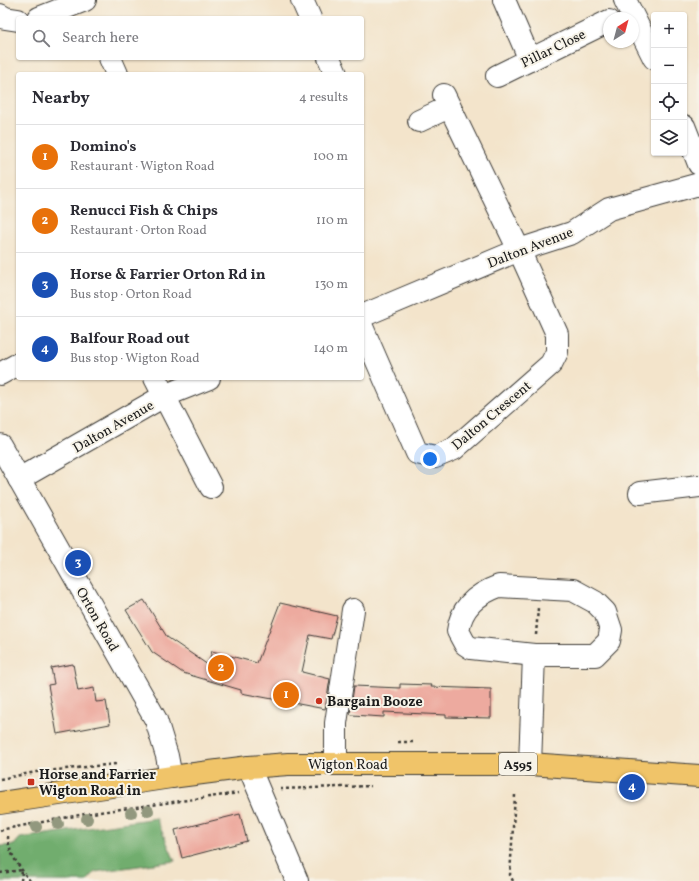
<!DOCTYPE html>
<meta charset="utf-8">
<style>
:root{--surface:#fff;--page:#f2f2f3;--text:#2b2b33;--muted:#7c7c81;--line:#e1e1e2;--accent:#0b8043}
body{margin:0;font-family:Vollkorn,serif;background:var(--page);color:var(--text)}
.controls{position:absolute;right:12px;top:12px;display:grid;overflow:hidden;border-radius:4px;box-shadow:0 1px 3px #0004}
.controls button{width:36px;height:36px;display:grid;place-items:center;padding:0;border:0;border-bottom:1px solid var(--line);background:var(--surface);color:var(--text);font:20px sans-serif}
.compass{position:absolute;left:603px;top:12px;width:36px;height:36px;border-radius:50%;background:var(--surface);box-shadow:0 1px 3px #0004;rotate:36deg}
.you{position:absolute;left:430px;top:459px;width:14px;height:14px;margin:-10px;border:3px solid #fff;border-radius:50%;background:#1a73e8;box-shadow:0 0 0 6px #1a73e833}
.badge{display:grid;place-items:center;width:26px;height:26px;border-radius:50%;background:var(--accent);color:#fff;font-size:13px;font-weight:700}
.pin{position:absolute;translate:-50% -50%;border:2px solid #fff;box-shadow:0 1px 4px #0006}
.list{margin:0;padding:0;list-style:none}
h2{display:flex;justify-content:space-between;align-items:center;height:52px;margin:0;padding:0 16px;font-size:17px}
h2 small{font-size:13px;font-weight:400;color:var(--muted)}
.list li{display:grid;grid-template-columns:26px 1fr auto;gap:12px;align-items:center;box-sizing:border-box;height:64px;padding:0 16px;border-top:1px solid var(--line)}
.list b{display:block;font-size:15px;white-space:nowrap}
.list p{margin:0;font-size:13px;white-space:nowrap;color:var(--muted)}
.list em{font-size:13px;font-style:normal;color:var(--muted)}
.icon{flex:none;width:22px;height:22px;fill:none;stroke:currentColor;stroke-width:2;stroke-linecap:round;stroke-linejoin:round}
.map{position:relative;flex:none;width:699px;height:881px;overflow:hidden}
.search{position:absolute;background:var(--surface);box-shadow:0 1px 3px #0004;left:16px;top:16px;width:348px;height:44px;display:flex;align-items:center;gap:10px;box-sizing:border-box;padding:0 14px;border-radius:4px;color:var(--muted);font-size:15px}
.panel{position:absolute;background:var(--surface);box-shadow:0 1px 3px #0004;left:16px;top:72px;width:348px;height:308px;border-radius:4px}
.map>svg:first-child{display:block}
.forest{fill:#71ad6e;stroke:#466445}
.building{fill:#edaa9f}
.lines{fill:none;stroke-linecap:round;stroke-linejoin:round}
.minor-casing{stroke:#3c3a36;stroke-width:24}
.tertiary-casing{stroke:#3c3a36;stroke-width:24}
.primary-casing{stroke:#3c3a36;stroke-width:24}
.path{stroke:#3c3a36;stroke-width:2.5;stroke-dasharray:3 3;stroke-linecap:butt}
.minor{stroke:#fff;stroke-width:22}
.tertiary{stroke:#fff;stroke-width:22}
.primary{stroke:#f0c469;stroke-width:22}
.tree{fill:#92987e}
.poi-dot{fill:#c8321e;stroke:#f7f3e8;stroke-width:1.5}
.labels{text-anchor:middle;stroke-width:4;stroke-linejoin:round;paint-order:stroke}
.shield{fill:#f7f3e8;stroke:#5e5c59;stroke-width:1}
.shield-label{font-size:13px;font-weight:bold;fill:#1c1c1c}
.street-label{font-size:14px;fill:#1c1c1c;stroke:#f7f3e8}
.poi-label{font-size:14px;font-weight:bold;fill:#1c1c1c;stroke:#f7f3e8;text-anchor:start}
</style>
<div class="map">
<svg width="699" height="881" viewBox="0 0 699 881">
<rect width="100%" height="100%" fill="#f7f3e8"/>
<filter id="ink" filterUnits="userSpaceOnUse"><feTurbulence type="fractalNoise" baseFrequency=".025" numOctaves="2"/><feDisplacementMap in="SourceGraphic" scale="8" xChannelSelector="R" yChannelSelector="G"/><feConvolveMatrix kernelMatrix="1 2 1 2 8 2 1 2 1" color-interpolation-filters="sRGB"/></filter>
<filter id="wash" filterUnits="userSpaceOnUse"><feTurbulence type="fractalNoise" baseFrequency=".012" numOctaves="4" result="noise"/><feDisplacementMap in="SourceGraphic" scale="16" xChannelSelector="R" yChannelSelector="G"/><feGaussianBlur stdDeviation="0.9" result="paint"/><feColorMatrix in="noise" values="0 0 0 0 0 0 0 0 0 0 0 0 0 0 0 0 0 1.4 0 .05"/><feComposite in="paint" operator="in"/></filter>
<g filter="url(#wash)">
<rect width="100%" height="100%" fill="#f3e4cb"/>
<path class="forest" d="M156,818L175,861L95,872L87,881H0V846L14,845L20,838Z"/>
<g id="blocks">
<g class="building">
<path d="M144,600L167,637L208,665L212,651L257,663L280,603L337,616L331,639L310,635L302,672L330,679L325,709L241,693V690L183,673L152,652L126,610Z"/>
<path d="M73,664L78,691L94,688L96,702L106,701L110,724L57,734L48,685L54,684L51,668Z"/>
<path d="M400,684L432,685L431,687L491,689V718L446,717V715L384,712V717L352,715L350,714L354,686L400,688Z"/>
<path d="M240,814L247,841L182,858L175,830Z"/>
</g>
</g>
</g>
<g filter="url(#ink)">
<use href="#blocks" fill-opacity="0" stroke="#3c3a36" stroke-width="1"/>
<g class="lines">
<defs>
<g id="minor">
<path d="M302,0L310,18"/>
<path d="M504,0L530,60"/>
<path d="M625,0L654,58"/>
<path d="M0,15L5,18L18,20"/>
<path d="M39,18L85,0"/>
<path d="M110,58L117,74"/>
<path d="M329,58L336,74"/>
<path d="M497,76L609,21"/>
<path d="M419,121L449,107"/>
<path d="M684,126L699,164"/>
<path d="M362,316L519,250L572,233L609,209L699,184"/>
<path d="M362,327L417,453L435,457L454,449L551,364L557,352V334L519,250L444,95"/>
<path d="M0,374L18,364"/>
<path d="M155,378L211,487"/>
<path d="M19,479L164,396L209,378"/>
<path d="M640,493L699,486"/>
<path d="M499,586L573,590L595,602L605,612L611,630L609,641L595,655H534L471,648L465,644L458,631C461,607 477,594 499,586Z"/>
<path d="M336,763V723L353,610"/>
<path d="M530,764L534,655"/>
</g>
<g id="tertiary">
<path d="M0,445L156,720L167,756L171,777"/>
<path d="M249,767L297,881"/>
</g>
<path id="primary" d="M0,803L171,777L249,767L288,764H530L699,776"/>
</defs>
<use href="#minor" class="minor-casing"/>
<use href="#tertiary" class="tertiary-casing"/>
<use href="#primary" class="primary-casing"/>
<g class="path">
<path d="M536,635L538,608"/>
<path d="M398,742H413"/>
<path d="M0,779L36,772L116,764"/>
<path d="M280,789L371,786"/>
<path d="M0,831L5,829L85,814L239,793"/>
<path d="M8,836C8,854 20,867 30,881"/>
<path d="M0,873L22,870L21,881"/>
<path d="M513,881L510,875L515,795"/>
</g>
<use href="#minor" class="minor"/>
<use href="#tertiary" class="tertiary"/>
<use href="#primary" class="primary"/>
</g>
<g class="tree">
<circle cx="148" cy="811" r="6"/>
<circle cx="131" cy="813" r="6"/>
<circle cx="87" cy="819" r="6"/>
<circle cx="58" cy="824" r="6"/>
<circle cx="36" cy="827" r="6"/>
</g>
</g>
<g class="poi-dot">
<circle cx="319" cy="701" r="4"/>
<rect x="27" y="778" width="8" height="8" rx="2"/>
</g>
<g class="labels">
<rect class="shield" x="499" y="753" width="38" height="22" rx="3"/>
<g class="shield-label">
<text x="518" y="769">A595</text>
</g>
<g class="street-label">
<text transform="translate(553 48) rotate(-26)" y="5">Pillar Close</text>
<text transform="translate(530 247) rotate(-21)" y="5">Dalton Avenue</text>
<text transform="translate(491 415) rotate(-40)" y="5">Dalton Crescent</text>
<text transform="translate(113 426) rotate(-30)" y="5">Dalton Avenue</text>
<text transform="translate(98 619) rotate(60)" y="5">Orton Road</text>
<text x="348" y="769">Wigton Road</text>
</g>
<g class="poi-label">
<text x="327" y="706">Bargain Booze</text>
<text x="39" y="779">Horse and Farrier<tspan x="39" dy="16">Wigton Road in</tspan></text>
</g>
</g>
</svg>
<div class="controls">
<button>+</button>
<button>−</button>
<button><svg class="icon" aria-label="locate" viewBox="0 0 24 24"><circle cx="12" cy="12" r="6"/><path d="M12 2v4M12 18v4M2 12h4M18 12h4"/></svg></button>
<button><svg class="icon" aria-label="layers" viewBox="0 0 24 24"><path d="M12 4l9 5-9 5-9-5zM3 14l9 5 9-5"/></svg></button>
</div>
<svg class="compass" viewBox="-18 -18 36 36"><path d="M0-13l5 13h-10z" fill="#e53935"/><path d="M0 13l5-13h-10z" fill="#7c7c81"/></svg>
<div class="you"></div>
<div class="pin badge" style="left:286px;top:695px;background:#e8710a">1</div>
<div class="pin badge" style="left:221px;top:668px;background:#e8710a">2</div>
<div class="pin badge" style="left:78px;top:563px;background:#1a4fb4">3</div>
<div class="pin badge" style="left:632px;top:787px;background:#1a4fb4">4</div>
<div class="search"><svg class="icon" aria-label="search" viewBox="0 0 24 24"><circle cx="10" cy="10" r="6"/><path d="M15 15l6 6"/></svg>Search here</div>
<section class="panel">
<h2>Nearby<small>4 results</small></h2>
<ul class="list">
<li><span class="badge" style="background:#e8710a">1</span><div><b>Domino's</b><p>Restaurant · Wigton Road</p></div><em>100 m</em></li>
<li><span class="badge" style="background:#e8710a">2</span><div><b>Renucci Fish &amp; Chips</b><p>Restaurant · Orton Road</p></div><em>110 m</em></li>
<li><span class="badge" style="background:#1a4fb4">3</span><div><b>Horse &amp; Farrier Orton Rd in</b><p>Bus stop · Orton Road</p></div><em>130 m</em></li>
<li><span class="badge" style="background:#1a4fb4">4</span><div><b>Balfour Road out</b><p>Bus stop · Wigton Road</p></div><em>140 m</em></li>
</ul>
</section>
</div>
